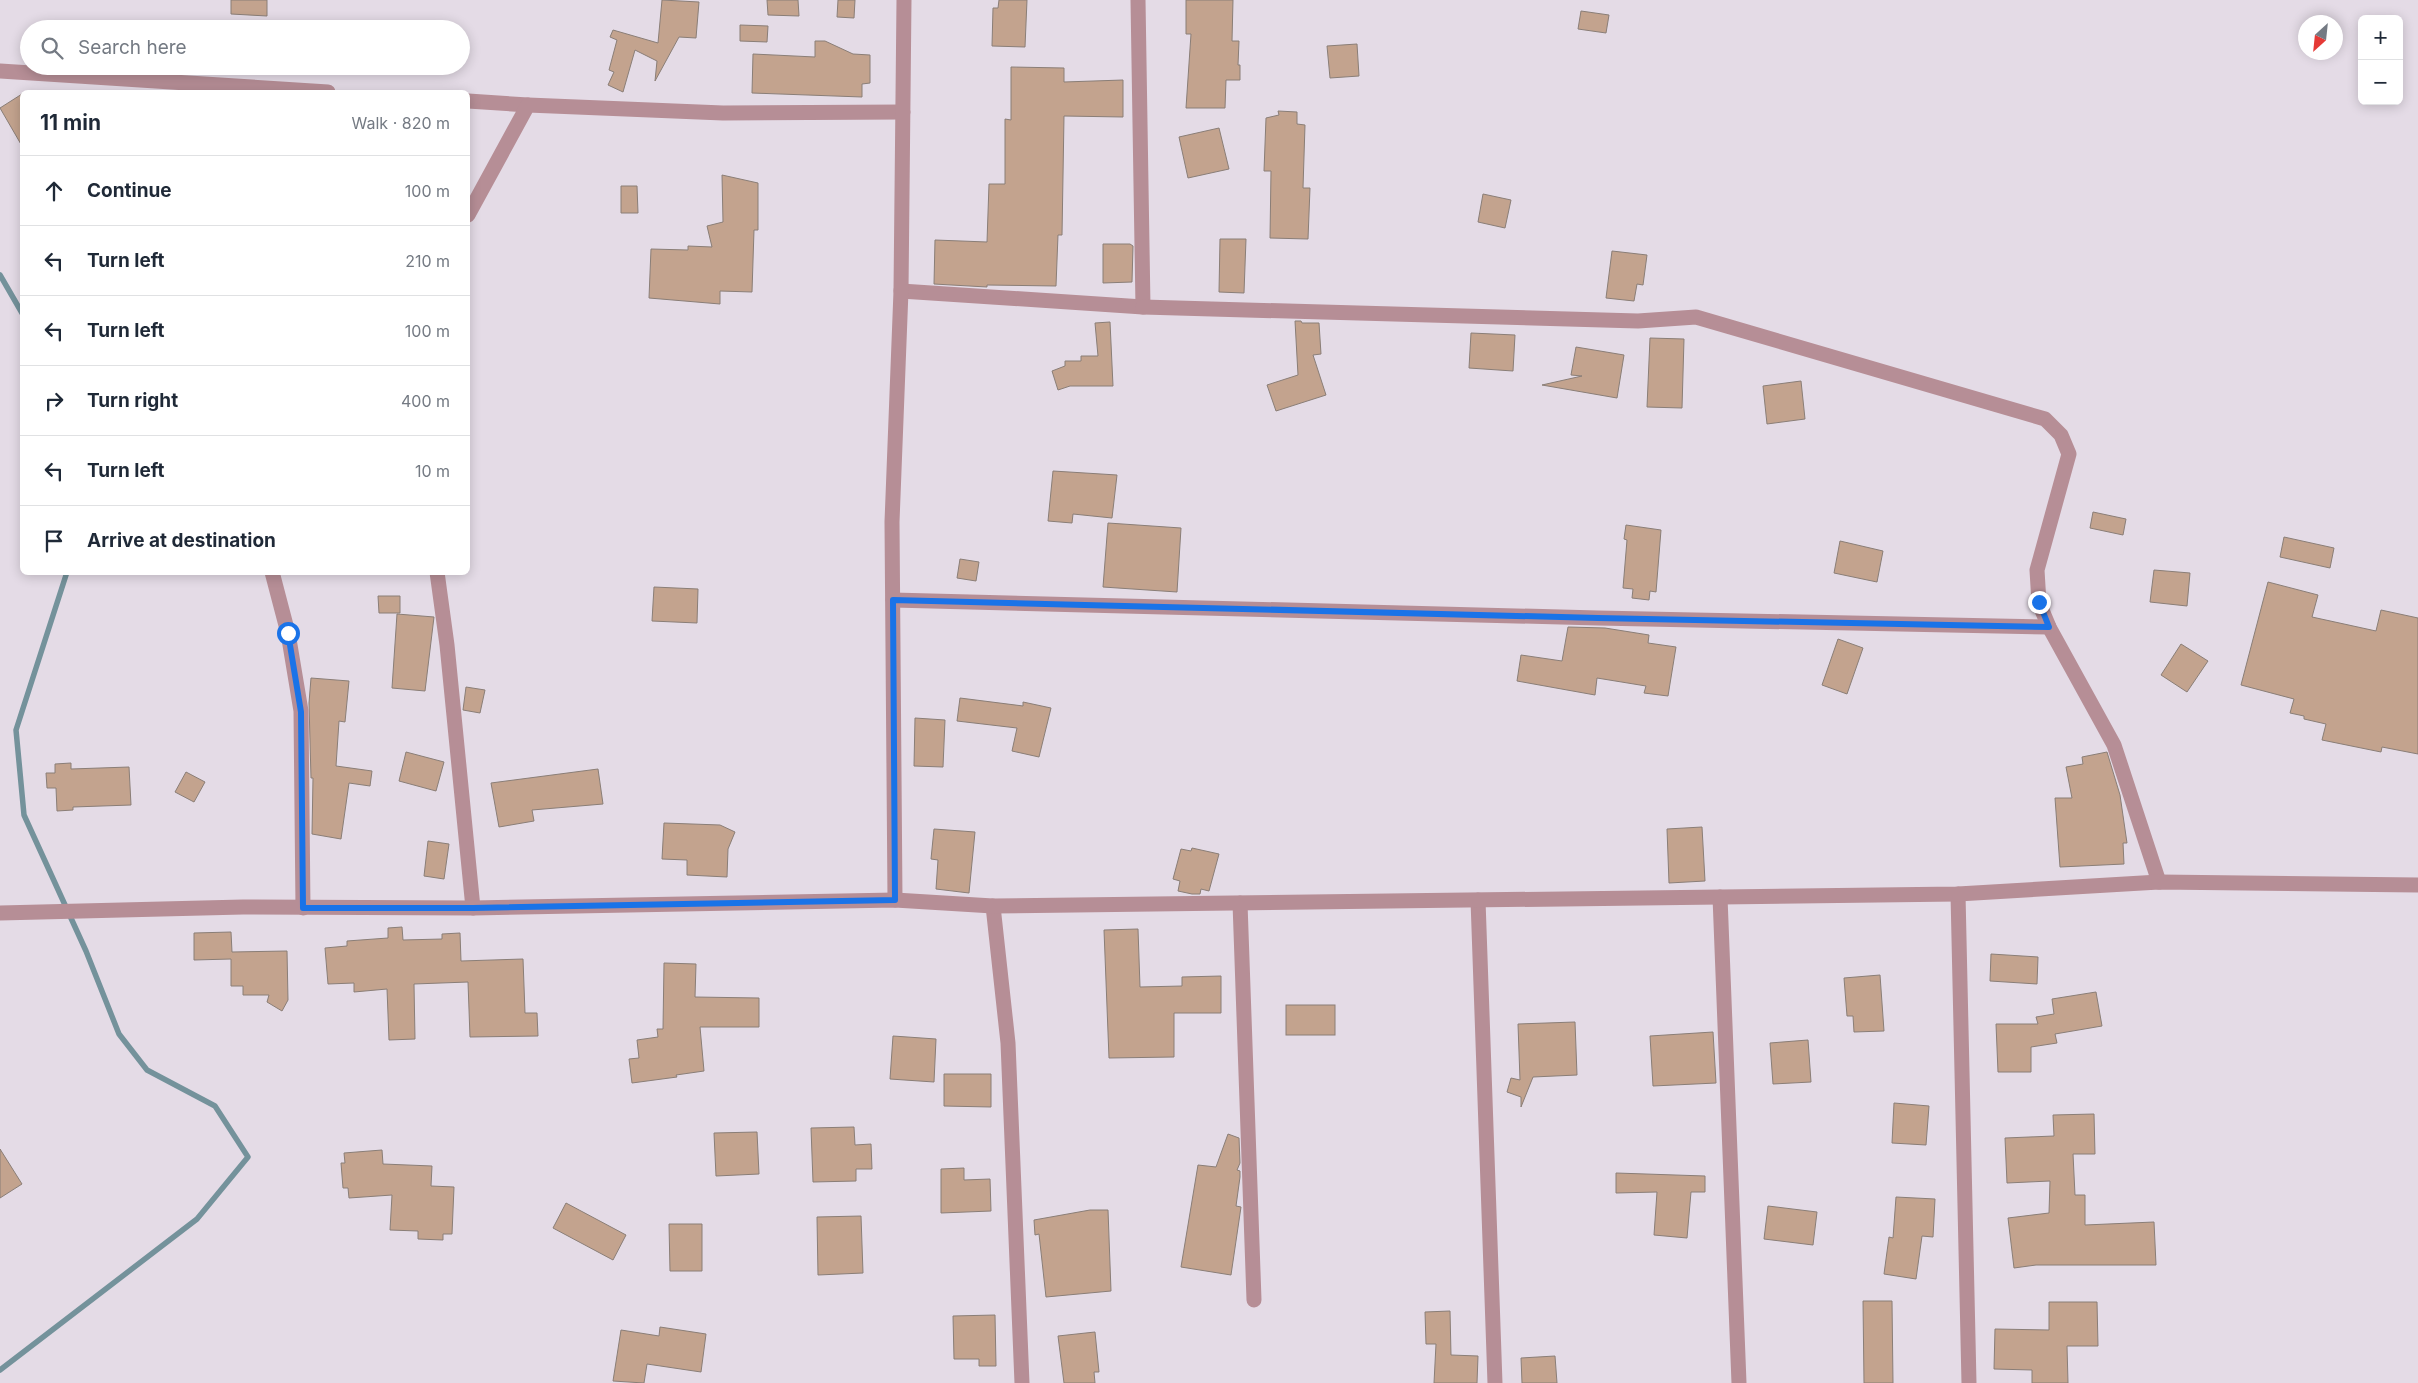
<!DOCTYPE html>
<meta charset="utf-8">
<style>
:root{--surface:#fff;--page:#f2f2f3;--text:#1f2937;--muted:#747a83;--line:#e0e1e3}
body{margin:0;font-family:Inter,sans-serif;background:var(--page);color:var(--text)}
.controls{position:absolute;right:15px;top:15px;display:grid;overflow:hidden;border-radius:8px;box-shadow:0 2px 12px #0003}
.controls button{width:45px;height:45px;display:grid;place-items:center;padding:0;border:0;border-bottom:1px solid var(--line);background:var(--surface);color:var(--text);font:25px sans-serif}
.compass{position:absolute;left:2298px;top:15px;width:45px;height:45px;border-radius:50%;background:var(--surface);box-shadow:0 2px 12px #0003;rotate:207deg}
.stop{position:absolute;width:15px;height:15px;margin:-11px;border:4px solid #1a73e8;border-radius:50%;background:#fff}
.stop.end{background:#1a73e8;border-color:#fff;box-shadow:0 1px 5px #0008}
.list{margin:0;padding:0;list-style:none}
h2{display:flex;justify-content:space-between;align-items:center;height:65px;margin:0;padding:0 20px;font-size:21px}
h2 small{font-size:16px;font-weight:400;color:var(--muted)}
.list li{display:grid;grid-template-columns:32px 1fr auto;gap:15px;align-items:center;box-sizing:border-box;height:70px;padding:0 20px;border-top:1px solid var(--line)}
.list b{display:block;font-size:19px;white-space:nowrap}
.list em{font-size:16px;font-style:normal;color:var(--muted)}
.icon{flex:none;width:28px;height:28px;fill:none;stroke:currentColor;stroke-width:2;stroke-linecap:round;stroke-linejoin:round}
.map{position:relative;flex:none;width:2418px;height:1383px;overflow:hidden}
.search{position:absolute;background:var(--surface);box-shadow:0 2px 12px #0003;left:20px;top:20px;width:450px;height:55px;display:flex;align-items:center;gap:12px;box-sizing:border-box;padding:0 18px;border-radius:28px;color:var(--muted);font-size:19px}
.panel{position:absolute;background:var(--surface);box-shadow:0 2px 12px #0003;left:20px;top:90px;width:450px;height:485px;border-radius:8px}
.map>svg:first-child{display:block}
.lines{fill:none;stroke-linecap:round;stroke-linejoin:round}
.stream{stroke:#74929b;stroke-width:5.5}
.building{fill:#c3a38e;stroke:#8a7e77}
.minor{stroke:#b68e96;stroke-width:15}
.route{stroke:#1a73e8;stroke-width:6}
</style>
<div class="map">
<svg width="2418" height="1383" viewBox="0 0 2418 1383">
<rect width="100%" height="100%" fill="#e4dbe6"/>
<g class="lines">
<g class="stream">
<path d="M0,275L22,313"/>
<path d="M0,1370L197,1219L248,1157L215,1106L147,1070L119,1034L86,951L24,815L16,730L67,572"/>
</g>
</g>
<g class="building">
<path d="M231,0H267V16L231,14Z"/>
<path d="M662,0L699,2L696,38L679,37L655,81L657,61L635,50L623,92L608,85L614,72L609,70L617,40L610,37L613,30L658,43Z"/>
<path d="M767,0H798L799,16L768,15Z"/>
<path d="M838,0H855L854,18L837,17Z"/>
<path d="M999,0H1027L1025,47L992,46L993,8H998Z"/>
<path d="M1186,0H1233L1232,41H1239L1238,65H1240V80H1226L1225,108H1186L1191,34H1186Z"/>
<path d="M1581,11L1609,15L1606,33L1578,29Z"/>
<path d="M740,25L768,26L767,42L740,41Z"/>
<path d="M815,41H825L853,54L870,55V83L862,84V97L752,93L753,54L815,57Z"/>
<path d="M1357,44L1359,76L1330,78L1327,46Z"/>
<path d="M1011,67L1064,68V82L1123,80V117L1064,116L1062,235H1058L1056,286L987,285V287L934,284L935,240L987,242L989,184H1005V119L1011,120Z"/>
<path d="M22,94V146L0,108Z"/>
<path d="M1278,111L1297,112V124L1305,125L1303,188H1310L1308,239L1270,238L1271,171H1264L1266,118L1279,115Z"/>
<path d="M1219,128L1229,169L1188,178L1179,137Z"/>
<path d="M722,175L758,183V230H754L752,292L720,291V304L649,298L651,249L688,250V246L712,247L707,226L723,222Z"/>
<path d="M621,186H637L638,213H621Z"/>
<path d="M1483,194L1511,200L1505,228L1478,222Z"/>
<path d="M1220,239H1246L1244,293L1219,292Z"/>
<path d="M1103,244H1130L1133,246L1132,282L1103,283Z"/>
<path d="M1612,251L1647,255L1643,285L1637,284L1634,301L1606,298Z"/>
<path d="M1295,321H1301L1302,323H1319L1321,354L1313,355L1326,395L1276,411L1267,385L1298,375Z"/>
<path d="M1110,322L1113,386H1070L1058,390L1052,371L1065,366V361H1081V356H1098L1095,323Z"/>
<path d="M1471,333L1515,335L1513,371L1469,368Z"/>
<path d="M1650,338L1684,339L1682,408L1647,407Z"/>
<path d="M1576,347L1624,355L1617,398L1542,385L1582,376L1571,375Z"/>
<path d="M1801,381L1805,419L1767,424L1763,386Z"/>
<path d="M1053,471L1117,475L1112,518L1073,514L1072,523L1048,521Z"/>
<path d="M2093,512L2126,519L2123,535L2090,528Z"/>
<path d="M1108,523L1181,528L1177,592L1103,587Z"/>
<path d="M1626,525L1661,530L1656,592L1650,591L1649,600L1632,598L1633,589L1623,588L1627,540L1624,539Z"/>
<path d="M2284,537L2334,548L2330,568L2280,557Z"/>
<path d="M1840,541L1883,551L1877,582L1834,573Z"/>
<path d="M960,559L979,562L976,581L957,578Z"/>
<path d="M2154,570L2190,573L2187,606L2150,602Z"/>
<path d="M2268,582L2318,595L2312,617L2376,631L2381,610L2418,618V754L2382,747L2381,752L2322,740L2326,724L2304,719V716L2290,713L2294,699L2241,685Z"/>
<path d="M654,587L698,589L697,623L652,621Z"/>
<path d="M378,596H400V613H379Z"/>
<path d="M397,614L434,617L425,691L392,688Z"/>
<path d="M1568,627L1605,628L1649,635L1648,643L1676,647L1668,696L1644,693L1646,686L1597,678L1595,695L1517,681L1521,655L1562,661Z"/>
<path d="M1838,639L1863,648L1847,694L1822,685Z"/>
<path d="M2181,644L2208,661L2187,692L2161,675Z"/>
<path d="M311,678L349,681L345,722L339,721L336,766L372,771L370,786L349,783L341,839L312,834L313,778H311L309,703Z"/>
<path d="M466,687L485,690L480,713L463,710Z"/>
<path d="M960,698L1023,706V702L1051,708L1039,757L1012,751L1017,728L957,721Z"/>
<path d="M915,718L945,720L943,767L914,766Z"/>
<path d="M406,752L444,762L436,791L399,781Z"/>
<path d="M2107,752L2120,795L2127,843H2123L2124,864L2060,867L2055,798H2072L2066,767L2083,764L2082,757Z"/>
<path d="M71,763V769L129,767L131,805L73,807V810L57,811L56,788H47L46,773H55V764Z"/>
<path d="M598,769L603,804L532,810L534,821L499,827L491,783Z"/>
<path d="M186,772L205,782L194,802L175,792Z"/>
<path d="M664,823L720,825L735,832L728,849L727,877L687,875V860L662,859Z"/>
<path d="M1702,827L1705,881L1669,883L1667,829Z"/>
<path d="M934,829L975,832L969,893L936,889L938,860L931,859Z"/>
<path d="M428,841L449,844L444,879L424,876Z"/>
<path d="M1192,848L1219,854L1209,891L1201,889L1200,894H1192L1178,891L1180,881L1173,879L1181,849L1191,851Z"/>
<path d="M402,927L403,940L442,939V934L460,933L461,961L523,959L525,1013H537L538,1036L470,1037L468,982L414,984L415,1039L389,1040L387,989L354,992V983L328,984L325,948L347,946V941L388,938V928Z"/>
<path d="M1138,929L1140,987L1182,986V977L1221,976V1013H1174V1057L1109,1058L1104,930Z"/>
<path d="M231,932L232,952L287,951L288,1000L282,1011L267,1002L269,995H243V986H231V959L194,960V933Z"/>
<path d="M1991,954L2038,957L2037,984L1990,981Z"/>
<path d="M664,963L696,964L695,997L759,998V1027H700L704,1071L676,1075L677,1077L632,1083L629,1059L639,1058L637,1040L658,1037L657,1029H663Z"/>
<path d="M1880,975L1884,1031L1854,1032L1853,1016H1847L1844,978Z"/>
<path d="M2096,992L2102,1026L2055,1034L2057,1043L2031,1047V1072H1998L1996,1024H2038L2036,1017L2054,1014L2052,999Z"/>
<rect x="1286" y="1005" width="49" height="30"/>
<path d="M1575,1022L1577,1075L1533,1077L1521,1107V1097L1507,1092L1511,1078L1520,1080L1518,1024Z"/>
<path d="M1713,1032L1716,1083L1653,1086L1650,1036Z"/>
<path d="M893,1036L936,1039L934,1082L890,1079Z"/>
<path d="M1808,1040L1811,1082L1773,1084L1770,1043Z"/>
<path d="M944,1074H991V1107L944,1106Z"/>
<path d="M1894,1103L1929,1106L1926,1145L1892,1143Z"/>
<path d="M2094,1114L2095,1154H2073L2075,1195H2085V1225L2154,1222L2156,1265H2036L2014,1268L2008,1218L2049,1213L2050,1181L2007,1183L2005,1138L2054,1136L2053,1115Z"/>
<path d="M854,1127L855,1145L871,1144L872,1169H856V1181L813,1182L811,1128Z"/>
<path d="M757,1132L759,1174L716,1176L714,1133Z"/>
<path d="M1228,1134L1239,1138L1240,1163L1237,1170L1240,1171V1177L1236,1206L1241,1207L1231,1275L1181,1267L1198,1165L1216,1167Z"/>
<path d="M0,1149L22,1184L0,1198Z"/>
<path d="M382,1150L383,1164L432,1166L431,1186L454,1187L452,1234H443V1240L418,1239V1231L390,1230L392,1195L349,1198L348,1188H343L341,1163H345L344,1153Z"/>
<path d="M964,1168V1180L990,1179L991,1211L941,1213V1169Z"/>
<path d="M1616,1173L1705,1176V1192H1691L1687,1238L1654,1235L1657,1192L1616,1193Z"/>
<path d="M1896,1197L1935,1199L1933,1237L1922,1236L1916,1279L1884,1274L1889,1237L1893,1238Z"/>
<path d="M566,1203L626,1235L613,1260L553,1228Z"/>
<path d="M1768,1206L1817,1212L1813,1245L1764,1239Z"/>
<path d="M1090,1210H1108L1111,1291L1046,1297L1039,1234L1035,1235L1034,1220Z"/>
<path d="M861,1216L863,1273L818,1275L817,1217Z"/>
<path d="M669,1224H702V1271H670Z"/>
<path d="M1863,1301H1892L1893,1383H1864Z"/>
<path d="M2049,1302H2097L2098,1346H2067L2068,1383H2032V1370L1994,1369L1995,1329L2049,1330Z"/>
<path d="M1450,1311L1451,1355L1478,1356L1477,1383H1434L1436,1344H1426L1425,1312Z"/>
<path d="M995,1315L996,1366H979V1359H954L953,1316Z"/>
<path d="M660,1327L706,1334L701,1372L647,1364L644,1383L613,1381L621,1330L659,1336Z"/>
<path d="M1095,1332L1099,1372H1094L1095,1383H1064L1058,1336Z"/>
<path d="M1555,1356L1557,1383H1522L1521,1358Z"/>
</g>
<g class="lines">
<g class="minor">
<path d="M0,71L328,92"/>
<path d="M468,101L528,105"/>
<path d="M468,215L528,105L723,113L903,112"/>
<path d="M901,291L1143,307L1138,0"/>
<path d="M1143,307L1638,321L1696,317L2045,419L2061,435L2069,454L2037,570L2039,603L2049,627L2114,745L2159,882"/>
<path d="M272,572L288,633L301,711L303,908"/>
<path d="M437,572L447,645L473,908"/>
<path d="M893,600L1598,618L2049,627"/>
<path d="M1958,894L1969,1383"/>
<path d="M1720,897L1739,1383"/>
<path d="M895,900L892,522L901,291L904,0"/>
<path d="M1478,900L1495,1383"/>
<path d="M1240,903L1254,1300"/>
<path d="M993,906L1008,1043L1022,1383"/>
<path d="M0,913L243,907L473,908L895,900L993,906L1958,894L2159,882L2418,885"/>
</g>
</g>
<g class="lines">
<path class="route" d="M288,633L301,712L303,908H473L895,900L893,600L1598,618L2049,627L2039,602"/>
</g>
</svg>
<div class="controls">
<button>+</button>
<button>−</button>
</div>
<svg class="compass" viewBox="-18 -18 36 36"><path d="M0-13l5 13h-10z" fill="#e53935"/><path d="M0 13l5-13h-10z" fill="#747a83"/></svg>
<div class="stop" style="left:288px;top:633px"></div>
<div class="stop end" style="left:2039px;top:602px"></div>
<div class="search"><svg class="icon" aria-label="search" viewBox="0 0 24 24"><circle cx="10" cy="10" r="6"/><path d="M15 15l6 6"/></svg>Search here</div>
<section class="panel">
<h2>11 min<small>Walk · 820 m</small></h2>
<ul class="list">
<li><svg class="icon" aria-label="ahead" viewBox="0 0 24 24"><path d="M12 20V5M6 11l6-6 6 6"/></svg><div><b>Continue</b></div><em>100 m</em></li>
<li><svg class="icon" aria-label="left" viewBox="0 0 24 24"><path d="M17 20v-9H6M10 6l-5 5 5 5"/></svg><div><b>Turn left</b></div><em>210 m</em></li>
<li><svg class="icon" aria-label="left" viewBox="0 0 24 24"><path d="M17 20v-9H6M10 6l-5 5 5 5"/></svg><div><b>Turn left</b></div><em>100 m</em></li>
<li><svg class="icon" aria-label="right" viewBox="0 0 24 24"><path d="M7 20v-9h11M14 6l5 5-5 5"/></svg><div><b>Turn right</b></div><em>400 m</em></li>
<li><svg class="icon" aria-label="left" viewBox="0 0 24 24"><path d="M17 20v-9H6M10 6l-5 5 5 5"/></svg><div><b>Turn left</b></div><em>10 m</em></li>
<li><svg class="icon" aria-label="arrive" viewBox="0 0 24 24"><path d="M6 21V4h12l-3 4 3 4H6"/></svg><div><b>Arrive at destination</b></div></li>
</ul>
</section>
</div>
